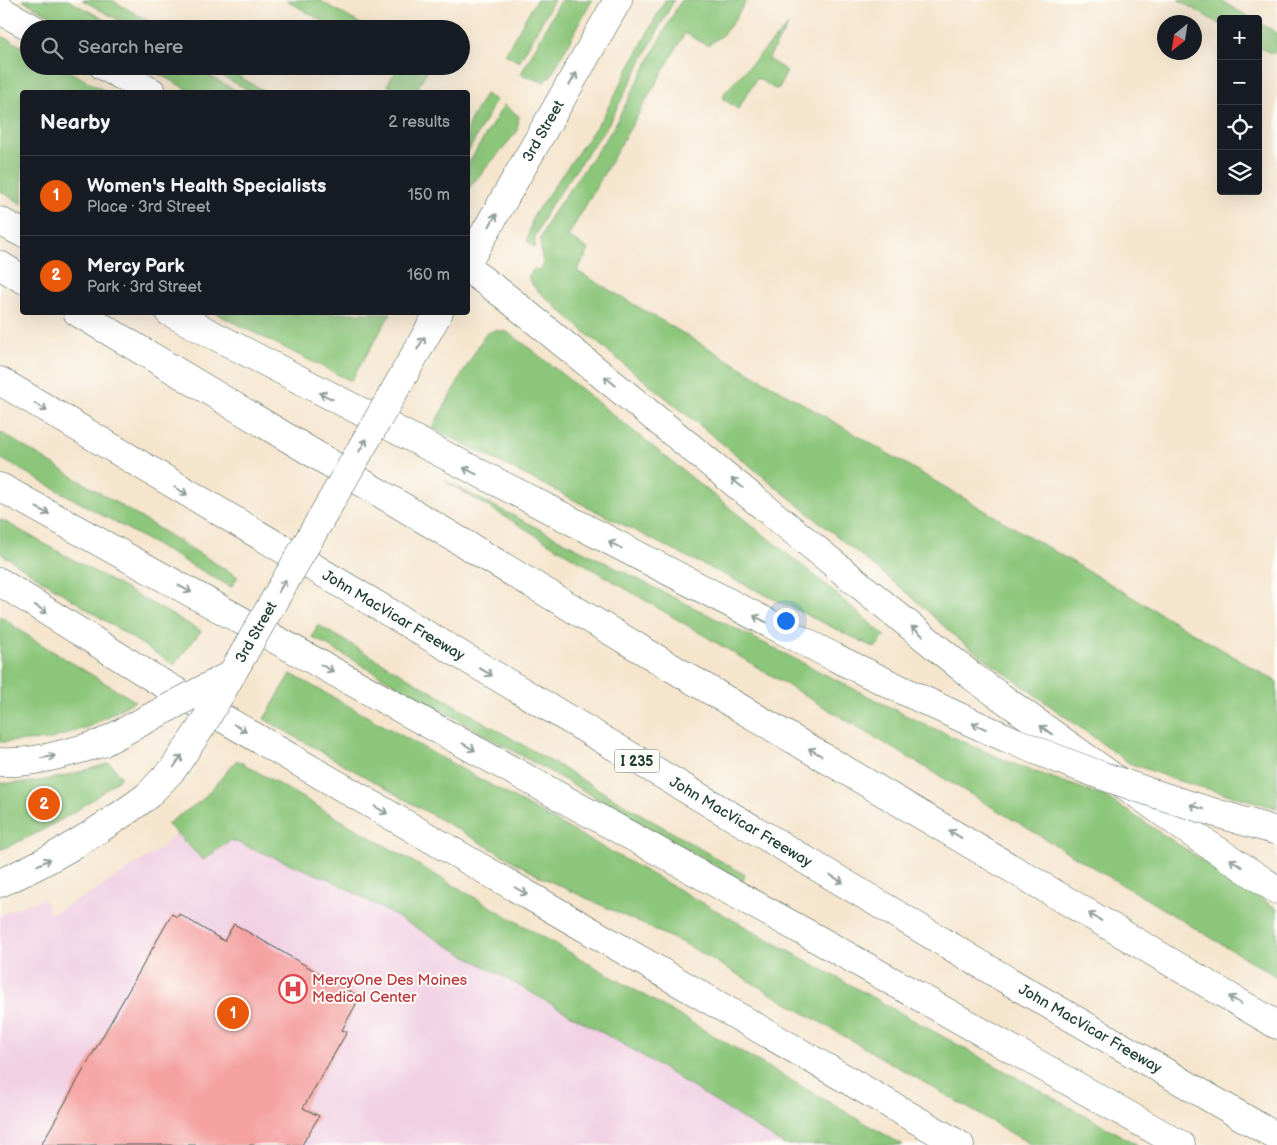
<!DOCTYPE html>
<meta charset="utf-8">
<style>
:root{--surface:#171b24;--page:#242831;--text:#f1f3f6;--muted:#9ea1a6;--line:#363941;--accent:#ea580c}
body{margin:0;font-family:"Balsamiq Sans",sans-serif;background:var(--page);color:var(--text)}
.controls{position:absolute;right:15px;top:15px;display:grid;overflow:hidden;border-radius:5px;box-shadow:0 5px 20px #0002}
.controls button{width:45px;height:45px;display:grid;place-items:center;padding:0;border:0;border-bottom:1px solid var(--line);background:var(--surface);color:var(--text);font:25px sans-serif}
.compass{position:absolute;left:1157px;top:15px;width:45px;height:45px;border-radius:50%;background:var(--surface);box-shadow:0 5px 20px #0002;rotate:210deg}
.you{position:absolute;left:785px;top:620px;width:18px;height:18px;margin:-12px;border:4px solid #fff;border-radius:50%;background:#1a73e8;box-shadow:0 0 0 8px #1a73e833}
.badge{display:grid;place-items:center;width:32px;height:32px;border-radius:50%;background:var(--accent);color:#fff;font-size:16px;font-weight:700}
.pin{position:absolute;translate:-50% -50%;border:2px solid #fff;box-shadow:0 1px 5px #0006}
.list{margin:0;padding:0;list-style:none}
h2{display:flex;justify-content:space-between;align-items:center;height:65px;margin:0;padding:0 20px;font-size:21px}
h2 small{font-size:16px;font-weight:400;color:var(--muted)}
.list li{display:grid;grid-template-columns:32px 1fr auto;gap:15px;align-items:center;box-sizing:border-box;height:80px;padding:0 20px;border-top:1px solid var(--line)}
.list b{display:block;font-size:19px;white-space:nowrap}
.list p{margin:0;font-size:16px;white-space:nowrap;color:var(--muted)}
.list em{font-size:16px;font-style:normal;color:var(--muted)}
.icon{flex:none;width:28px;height:28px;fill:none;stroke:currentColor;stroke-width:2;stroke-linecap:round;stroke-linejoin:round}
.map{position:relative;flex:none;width:1277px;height:1145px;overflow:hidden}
.search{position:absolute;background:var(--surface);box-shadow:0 5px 20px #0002;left:20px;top:20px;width:450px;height:55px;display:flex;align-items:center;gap:12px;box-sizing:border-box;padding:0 18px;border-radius:28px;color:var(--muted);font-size:19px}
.panel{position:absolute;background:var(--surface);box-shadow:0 5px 20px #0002;left:20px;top:90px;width:450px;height:225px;border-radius:5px}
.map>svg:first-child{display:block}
.built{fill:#f1d0e3}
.green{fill:#8cc67a;stroke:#568257}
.building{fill:#f4a1a0}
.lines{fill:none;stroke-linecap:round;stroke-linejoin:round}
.secondary-casing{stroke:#3f564b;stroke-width:29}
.highway-casing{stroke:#3f564b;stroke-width:29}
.secondary{stroke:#fff;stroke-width:28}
.highway{stroke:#fff;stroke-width:28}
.secondary-bridge-casing{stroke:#3f564b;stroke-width:29;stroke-linecap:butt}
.highway-bridge-casing{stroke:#3f564b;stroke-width:29;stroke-linecap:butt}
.secondary-bridge{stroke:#fff;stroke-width:28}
.highway-bridge{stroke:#fff;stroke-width:28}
.oneway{stroke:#8f9e9a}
.labels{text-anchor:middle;stroke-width:4;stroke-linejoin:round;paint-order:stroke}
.shield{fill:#fdfcf7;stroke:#62766e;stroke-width:1}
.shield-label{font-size:14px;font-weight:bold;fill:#1f3d34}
.street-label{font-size:15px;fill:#1f3d34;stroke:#fdfcf7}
.health-label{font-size:15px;fill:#be3a42;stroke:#fdfcf7;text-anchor:start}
</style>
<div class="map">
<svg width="1277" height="1145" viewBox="0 0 1277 1145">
<rect width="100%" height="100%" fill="#fdfcf7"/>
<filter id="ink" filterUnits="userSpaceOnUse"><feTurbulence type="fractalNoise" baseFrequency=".02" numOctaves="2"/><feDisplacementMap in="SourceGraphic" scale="10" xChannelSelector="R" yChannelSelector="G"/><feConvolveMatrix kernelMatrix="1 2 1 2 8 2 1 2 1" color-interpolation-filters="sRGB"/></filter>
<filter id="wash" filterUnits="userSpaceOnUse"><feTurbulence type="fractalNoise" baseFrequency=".0096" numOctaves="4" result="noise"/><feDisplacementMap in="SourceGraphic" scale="20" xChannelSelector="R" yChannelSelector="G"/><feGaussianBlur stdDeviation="1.12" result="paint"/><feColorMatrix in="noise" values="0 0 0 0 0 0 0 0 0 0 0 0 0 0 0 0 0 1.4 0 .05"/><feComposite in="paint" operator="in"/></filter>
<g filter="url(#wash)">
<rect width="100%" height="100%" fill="#f5e5cd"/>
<path class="built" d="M210,801L854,1145H0V915L43,898L51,914L95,891L161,848Z"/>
<g class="green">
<path d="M22,0H68L122,29H75Z"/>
<path d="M82,0H112L162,29H135Z"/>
<path d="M286,0H319L369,29H336Z"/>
<path d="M536,0H554L519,62L505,54Z"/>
<path d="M561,0H592L551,76L543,82L521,74Z"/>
<path d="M665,0H674L609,123L547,211L535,237V248L527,241L533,216L603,117Z"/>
<path d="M681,0H747C736,17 726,37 707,45L685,33L568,236L589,250L577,271L1277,682V808L1179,781L1129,763L958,639L911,596L588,335L534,287L528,277L534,269L540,271L543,266L540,240L550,217L612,130Z"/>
<path d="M1178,0H1220L1252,19H1221V25Z"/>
<path d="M1258,22L1277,33V48L1273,54L1258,47Z"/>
<path d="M788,25L768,59L787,71L779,88L775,89L757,78L738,109L723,99L725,92Z"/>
<path d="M0,35L29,50V66H59L107,92H22V204L0,191Z"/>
<path d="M144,66H191L239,92H192Z"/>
<path d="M203,66H226L234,71L233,73L266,92H252Z"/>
<path d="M399,66H429L416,92H400L387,85Z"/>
<path d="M485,94L496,100L468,152V125Z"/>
<path d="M504,105L519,116L517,132L468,189V164Z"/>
<path d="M215,313H391L351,381Z"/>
<path d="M495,330L507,332L523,343L819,579L885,636L875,648L675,551L432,428L480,343L486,334Z"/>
<path d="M0,432L238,577L231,587L0,458Z"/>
<path d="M445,481L911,718L1011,763L1106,797L1277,909V977Z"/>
<path d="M0,519L201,631L174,665L0,553Z"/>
<path d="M0,616L34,640L135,701L90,726L49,740L0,742Z"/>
<path d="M318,625L745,875L743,881L312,637Z"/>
<path d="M291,674L1138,1145H1032L687,945L541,877L264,719Z"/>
<path d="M237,760L903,1145H784L635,1051L333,881L231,840L203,860L167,824L202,800Z"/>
<path d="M110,763L121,777C84,809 45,831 0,850V783C39,785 73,774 110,763Z"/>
</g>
<g id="blocks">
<path class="building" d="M172,914L177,917L179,914L224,941L234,924L360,997L342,1030L347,1032L303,1108L319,1116L302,1145H41Z"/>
</g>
</g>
<g filter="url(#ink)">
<use href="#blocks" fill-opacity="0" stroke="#3f564b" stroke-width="1"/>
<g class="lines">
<defs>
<g id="secondary">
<path d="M0,10L34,29"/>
<path d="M103,66L152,92"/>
<path id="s1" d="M468,262L618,0"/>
<path d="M404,374L439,312"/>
<path d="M0,883C52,860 100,831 146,797"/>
</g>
<g id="highway">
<path d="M0,221L22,233"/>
<path d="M0,265L22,279"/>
<path d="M468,269L505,296L973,677L1200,839L1277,890"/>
<path d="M77,312L674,669L1277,1025"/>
<path d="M169,312L834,657"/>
<path id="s2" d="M0,381L1024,990L1277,1137"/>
<path d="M0,487L828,945L1181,1145"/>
<path d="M0,582L155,679L960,1145"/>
<path d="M0,762C34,764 70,752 102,743"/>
</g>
</defs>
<use href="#secondary" class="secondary-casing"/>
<use href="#highway" class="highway-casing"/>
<use href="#secondary" class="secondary"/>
<use href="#highway" class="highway"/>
<defs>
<g id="secondary-bridge">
<path id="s3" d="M146,797L173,769L202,726L404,374"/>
</g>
<g id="highway-bridge">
<path d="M834,657C894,686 954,716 1016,742C1100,778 1189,806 1277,831"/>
<path d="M102,743L232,674"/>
</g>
</defs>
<use href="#secondary-bridge" class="secondary-bridge-casing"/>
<use href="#highway-bridge" class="highway-bridge-casing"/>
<use href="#secondary-bridge" class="secondary-bridge"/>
<use href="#highway-bridge" class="highway-bridge"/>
</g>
<defs><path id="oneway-shaft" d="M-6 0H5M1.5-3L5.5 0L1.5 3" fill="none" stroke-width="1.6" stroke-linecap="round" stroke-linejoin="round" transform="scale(1.25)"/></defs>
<g class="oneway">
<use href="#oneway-shaft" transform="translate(573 79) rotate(-60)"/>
<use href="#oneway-shaft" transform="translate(493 220) rotate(-60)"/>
<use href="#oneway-shaft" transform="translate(421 343) rotate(-60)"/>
<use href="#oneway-shaft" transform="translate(610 381) rotate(-141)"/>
<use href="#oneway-shaft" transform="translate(326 396) rotate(-153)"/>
<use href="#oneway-shaft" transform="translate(41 407) rotate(32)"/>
<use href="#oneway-shaft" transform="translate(363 445) rotate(-60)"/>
<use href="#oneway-shaft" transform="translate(470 471) rotate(-153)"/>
<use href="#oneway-shaft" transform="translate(737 483) rotate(-141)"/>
<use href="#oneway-shaft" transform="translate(181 491) rotate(31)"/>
<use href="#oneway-shaft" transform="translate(43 511) rotate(29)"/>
<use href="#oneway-shaft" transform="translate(615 545) rotate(-153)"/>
<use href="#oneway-shaft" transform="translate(282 586) rotate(-60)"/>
<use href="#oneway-shaft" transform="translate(185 589) rotate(29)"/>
<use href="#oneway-shaft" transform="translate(41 609) rotate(33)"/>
<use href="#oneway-shaft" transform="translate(760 619) rotate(-153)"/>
<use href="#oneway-shaft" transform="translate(917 631) rotate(-141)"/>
<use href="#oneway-shaft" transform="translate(327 668) rotate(29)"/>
<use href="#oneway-shaft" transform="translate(486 672) rotate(31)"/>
<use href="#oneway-shaft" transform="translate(979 726) rotate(-156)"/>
<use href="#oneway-shaft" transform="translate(240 728) rotate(30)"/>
<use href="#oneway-shaft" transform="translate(1046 730) rotate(-144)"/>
<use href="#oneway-shaft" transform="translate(469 747) rotate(29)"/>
<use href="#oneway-shaft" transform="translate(815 752) rotate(-150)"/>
<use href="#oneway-shaft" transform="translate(48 757) rotate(-10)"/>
<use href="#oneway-shaft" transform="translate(178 761) rotate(-56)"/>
<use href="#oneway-shaft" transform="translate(1197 807) rotate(-163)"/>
<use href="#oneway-shaft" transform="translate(381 810) rotate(30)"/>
<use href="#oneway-shaft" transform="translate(955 834) rotate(-149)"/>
<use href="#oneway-shaft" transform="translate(44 862) rotate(-26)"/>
<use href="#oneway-shaft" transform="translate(1236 863) rotate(-146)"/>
<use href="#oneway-shaft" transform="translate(837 879) rotate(31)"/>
<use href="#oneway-shaft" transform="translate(521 891) rotate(30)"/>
<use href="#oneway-shaft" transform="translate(1095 917) rotate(-149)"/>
<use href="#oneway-shaft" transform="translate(1235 1000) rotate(-149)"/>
</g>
</g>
<defs>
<symbol id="hospital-ring" viewBox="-11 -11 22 22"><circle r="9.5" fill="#fdfcf7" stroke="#e0444e" stroke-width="1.5"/><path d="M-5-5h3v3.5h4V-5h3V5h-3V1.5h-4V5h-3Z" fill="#e0444e"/></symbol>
</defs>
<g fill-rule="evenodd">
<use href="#hospital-ring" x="277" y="973" width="32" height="32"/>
</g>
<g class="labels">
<rect class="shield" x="614.5" y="749.5" width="45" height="23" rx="4"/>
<g class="shield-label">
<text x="637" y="766">I 235</text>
</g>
<g class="street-label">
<text dy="5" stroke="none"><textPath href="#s1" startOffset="151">3rd Street</textPath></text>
<text dy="5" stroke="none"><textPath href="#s2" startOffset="458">John MacVicar Freeway</textPath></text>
<text dy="5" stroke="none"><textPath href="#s3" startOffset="199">3rd Street</textPath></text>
<text dy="5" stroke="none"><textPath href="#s2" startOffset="862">John MacVicar Freeway</textPath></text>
<text dy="5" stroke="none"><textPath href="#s2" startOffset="1268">John MacVicar Freeway</textPath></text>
</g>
<g class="health-label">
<text x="312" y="985">MercyOne Des Moines<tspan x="312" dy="17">Medical Center</tspan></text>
</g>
</g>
</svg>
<div class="controls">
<button>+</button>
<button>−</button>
<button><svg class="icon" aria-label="locate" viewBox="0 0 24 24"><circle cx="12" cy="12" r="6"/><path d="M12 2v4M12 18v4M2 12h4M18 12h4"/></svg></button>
<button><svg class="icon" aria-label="layers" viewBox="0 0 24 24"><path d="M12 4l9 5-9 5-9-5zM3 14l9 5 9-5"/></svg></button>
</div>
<svg class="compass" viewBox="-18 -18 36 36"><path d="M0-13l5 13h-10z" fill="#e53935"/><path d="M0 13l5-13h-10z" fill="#9ea1a6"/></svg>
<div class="you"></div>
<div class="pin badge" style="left:233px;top:1013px">1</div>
<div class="pin badge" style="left:44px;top:804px">2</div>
<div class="search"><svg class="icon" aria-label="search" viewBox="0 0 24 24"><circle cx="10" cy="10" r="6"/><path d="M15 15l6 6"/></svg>Search here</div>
<section class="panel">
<h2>Nearby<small>2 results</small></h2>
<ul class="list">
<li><span class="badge">1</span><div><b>Women's Health Specialists</b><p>Place · 3rd Street</p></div><em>150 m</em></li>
<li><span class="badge">2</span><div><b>Mercy Park</b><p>Park · 3rd Street</p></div><em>160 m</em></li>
</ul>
</section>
</div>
